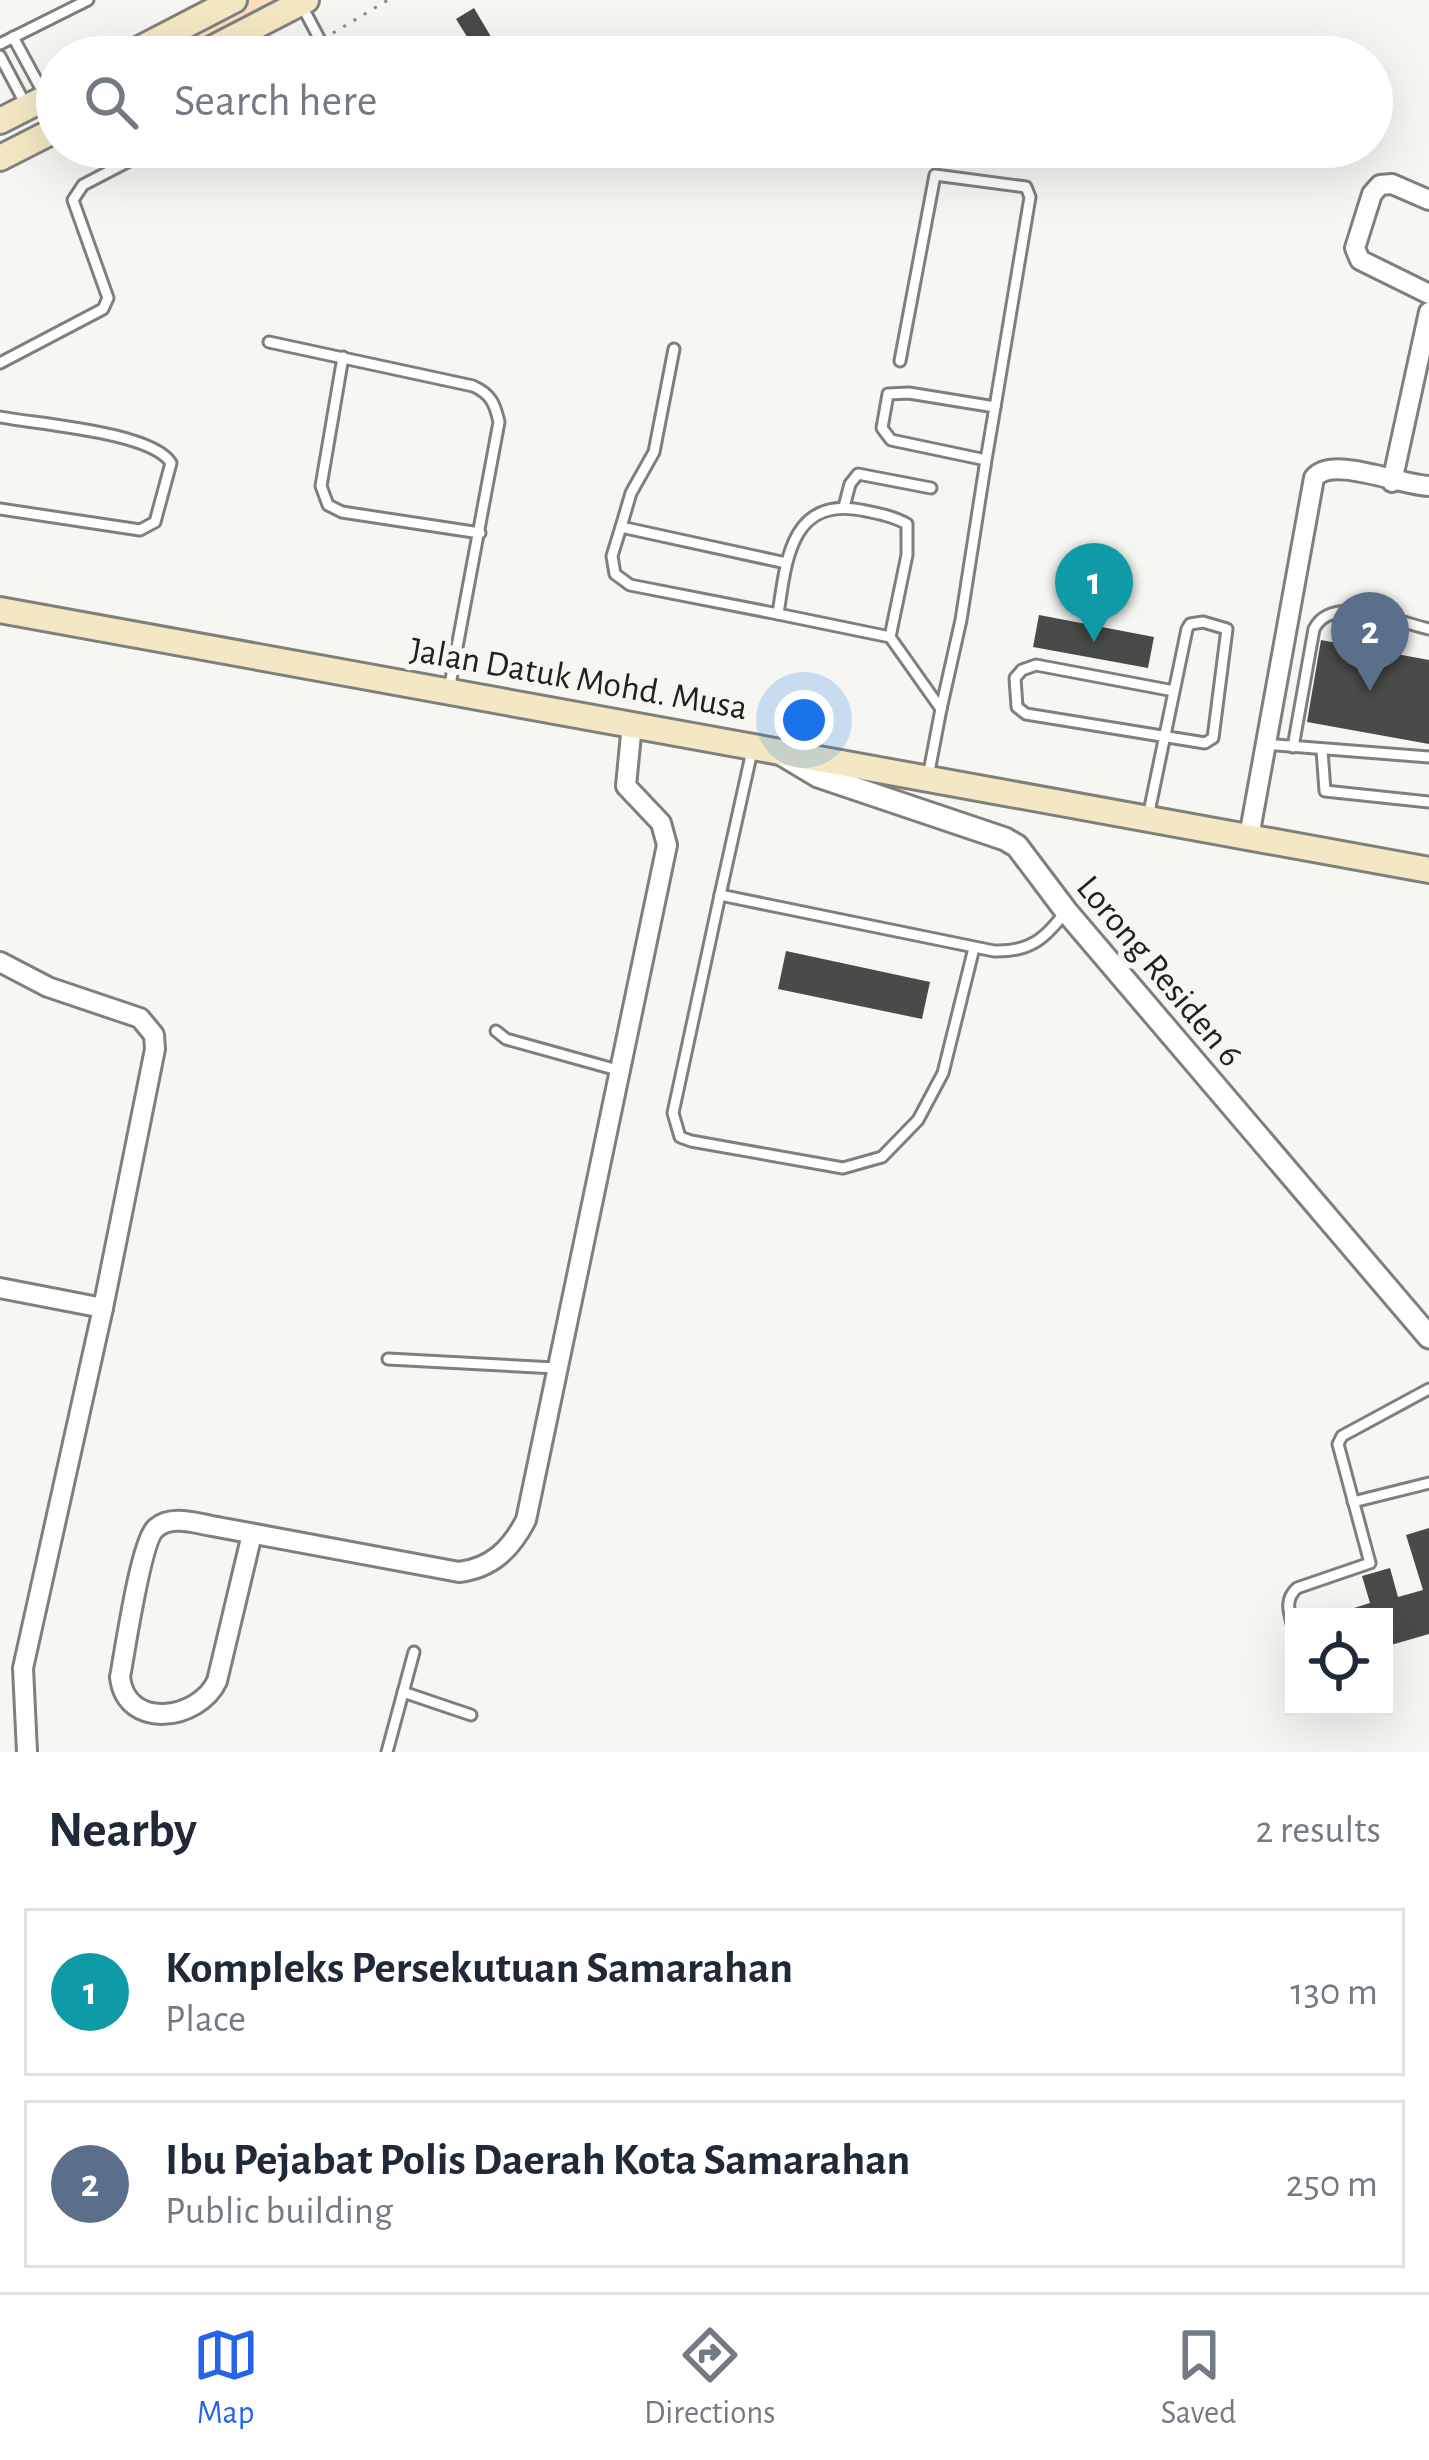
<!DOCTYPE html>
<style>
:root{--surface:#fff;--page:#f6f6f7;--text:#1f2937;--muted:#747a83;--line:#e0e1e3;--accent:#2563eb}
body{margin:0;font-family:"Alegreya Sans",sans-serif;background:var(--page);color:var(--text)}
.controls{position:absolute;right:36px;bottom:36px;display:grid;overflow:hidden;border-radius:0px;box-shadow:0 12px 48px #0002}
.controls button{width:108px;height:108px;display:grid;place-items:center;padding:0;border:0;border-bottom:3px solid var(--line);background:var(--surface);color:var(--text);font:60px sans-serif}
.you{position:absolute;left:804px;top:720px;width:42px;height:42px;margin:-30px;border:9px solid #fff;border-radius:50%;background:#1a73e8;box-shadow:0 0 0 18px #1a73e833}
.badge{display:grid;place-items:center;width:78px;height:78px;border-radius:50%;background:var(--accent);color:#fff;font-size:39px;font-weight:700}
.pin{position:absolute;translate:-50% -99px;filter:drop-shadow(0 3px 6px #0008)}
.pin::after{content:'';position:absolute;top:63px;width:42px;height:36px;background:inherit;clip-path:polygon(0 0,100% 0,50% 100%)}
.list{margin:0;padding:0;list-style:none}
h2{display:flex;justify-content:space-between;align-items:center;height:156px;margin:0;padding:0 48px;font-size:51px}
h2 small{font-size:39px;font-weight:400;color:var(--muted)}
.list li{display:grid;grid-template-columns:78px 1fr auto;gap:36px;align-items:center;box-sizing:border-box;height:168px;margin:0 24px 24px;padding:0 24px;border:3px solid var(--line);border-radius:0px}
.list b{display:block;font-size:45px;white-space:nowrap}
.list p{margin:0;font-size:39px;white-space:nowrap;color:var(--muted)}
.list em{font-size:39px;font-style:normal;color:var(--muted)}
.icon{flex:none;width:66px;height:66px;fill:none;stroke:currentColor;stroke-width:2;stroke-linecap:round;stroke-linejoin:round}
.map{position:relative;flex:none;width:1429px;height:1752px;overflow:hidden}
.search{position:absolute;background:var(--surface);box-shadow:0 12px 48px #0002;left:36px;right:36px;top:36px;height:132px;display:flex;align-items:center;gap:30px;box-sizing:border-box;padding:0 42px;border-radius:66px;color:var(--muted);font-size:45px}
.sheet{height:540px;background:var(--surface)}
nav{display:flex;justify-content:space-around;align-items:center;box-sizing:border-box;height:168px;border-top:3px solid var(--line);background:var(--surface);font-size:33px;color:var(--muted)}
nav a{display:grid;justify-items:center;gap:6px}
nav .on{color:var(--accent)}
.map>svg:first-child{display:block}
.green{fill:#fbddc0}
.building{fill:#494b48}
.lines{fill:none;stroke-linecap:round;stroke-linejoin:round}
.service-casing{stroke:#7f7f7c;stroke-width:15}
.minor-casing{stroke:#7f7f7c;stroke-width:24}
.tertiary-casing{stroke:#7f7f7c;stroke-width:27}
.secondary-casing{stroke:#7f7f7c;stroke-width:30}
.path{stroke:#878785;stroke-width:3;stroke-dasharray:3 9;stroke-linecap:butt}
.service{stroke:#fff;stroke-width:9}
.minor{stroke:#fff;stroke-width:18}
.tertiary{stroke:#fff;stroke-width:21}
.secondary{stroke:#f4e8c4;stroke-width:24}
.labels{text-anchor:middle;stroke-width:12;stroke-linejoin:round;paint-order:stroke}
.street-label{font-size:36px;fill:#212120;stroke:#f6f6f3}
</style>
<div class="map">
<svg width="1429" height="1752" viewBox="0 0 1429 1752">
<rect width="100%" height="100%" fill="#f6f6f3"/>
<path class="green" d="M244,0H284L175,57H135Z"/>
<g class="building">
<path d="M474,8L503,57H441L469,40L456,19Z"/>
<path d="M1039,615L1154,637L1148,668L1033,647Z"/>
<path d="M1321,640L1429,660V744L1307,722Z"/>
<path d="M786,951L930,982L922,1019L778,989Z"/>
<path d="M1429,1528V1634L1384,1647V1617H1335V1614L1370,1603L1362,1576L1390,1568L1398,1597L1423,1590L1406,1535Z"/>
</g>
<g class="lines">
<defs>
<g id="service">
<path d="M301,4L329,57"/>
<path d="M13,37L45,96"/>
<path d="M0,44L88,0"/>
<path d="M0,56L27,107"/>
<path d="M269,342L473,386C491,394 495,404 499,422L449,690"/>
<path d="M343,357L321,486L328,505L342,512L480,533"/>
<path d="M900,361L935,175L1026,187L1030,197L995,407"/>
<path d="M0,363L103,309L108,298L73,200L83,185L156,147"/>
<path d="M0,417C37,424 152,432 171,463L155,522L140,530L0,509"/>
<path d="M844,507L850,484L858,474L931,488"/>
<path d="M621,527L631,493L654,452L674,349"/>
<path d="M778,614L630,585L615,574L612,556L621,527L786,563"/>
<path d="M890,637L907,555V524C893,516 876,513 861,510C790,497 786,562 778,614L890,637L941,709L928,777"/>
<path d="M941,709L961,620L986,460L891,440L882,428L888,394L909,393L995,407L986,460"/>
<path d="M1264,744L1429,757"/>
<path d="M1293,747L1314,629C1332,593 1398,622 1429,629"/>
<path d="M1322,750L1325,791L1429,802"/>
<path d="M752,751L720,895L994,951C1030,952 1045,939 1066,911"/>
<path d="M1148,817L1187,629L1190,624L1203,622L1227,629L1213,738L1205,743L1026,714L1017,707L1015,678L1022,670L1036,665L1174,691"/>
<path d="M720,895L673,1113L680,1137L691,1141L843,1168L882,1157L918,1120L943,1073L974,948"/>
<path d="M496,1031L506,1039L621,1071"/>
<path d="M388,1359L555,1368"/>
<path d="M1353,1502L1429,1483"/>
<path d="M1294,1631C1290,1614 1283,1601 1297,1588L1370,1563L1338,1444L1342,1436L1429,1389"/>
<path d="M403,1692L471,1715"/>
<path d="M387,1752L414,1652"/>
</g>
<g id="minor">
<path d="M1429,200L1392,184L1380,185L1372,194L1355,248L1360,260L1429,294"/>
<path d="M1392,482L1429,312"/>
<path d="M1249,837L1314,478C1332,455 1399,485 1429,486"/>
<path d="M0,962L48,987L140,1018L154,1035L155,1049L103,1308L23,1668L27,1752"/>
<path d="M0,1288L103,1308"/>
<path d="M252,1534L217,1681C199,1720 126,1731 120,1677C125,1651 141,1540 156,1528C171,1515 195,1523 212,1526L459,1572C492,1568 511,1549 526,1520L667,845L661,823L626,786L632,724"/>
</g>
<path id="tertiary" d="M778,752L818,776L1005,839L1017,846L1066,911L1429,1337"/>
<g id="secondary">
<path d="M124,57L234,0"/>
<path d="M196,57L306,0"/>
<path d="M0,121L57,92"/>
<path d="M0,158L57,129"/>
<path d="M0,610L1429,870"/>
</g>
</defs>
<use href="#service" class="service-casing"/>
<use href="#minor" class="minor-casing"/>
<use href="#tertiary" class="tertiary-casing"/>
<use href="#secondary" class="secondary-casing"/>
<path class="path" d="M333,33L388,0"/>
<use href="#service" class="service"/>
<use href="#minor" class="minor"/>
<use href="#tertiary" class="tertiary"/>
<use href="#secondary" class="secondary"/>
</g>
<g class="labels">
<g class="street-label">
<text transform="translate(579 677) rotate(10)" y="13">Jalan Datuk Mohd. Musa</text>
<text transform="translate(1161 970) rotate(50)" y="13">Lorong Residen 6</text>
</g>
</g>
</svg>
<div class="controls">
<button><svg class="icon" aria-label="locate" viewBox="0 0 24 24"><circle cx="12" cy="12" r="6"/><path d="M12 2v4M12 18v4M2 12h4M18 12h4"/></svg></button>
</div>
<div class="you"></div>
<div class="pin badge" style="left:1094px;top:642px;background:#0f9aa8">1</div>
<div class="pin badge" style="left:1370px;top:691px;background:#5c6f8a">2</div>
<div class="search"><svg class="icon" aria-label="search" viewBox="0 0 24 24"><circle cx="10" cy="10" r="6"/><path d="M15 15l6 6"/></svg>Search here</div>
</div>
<section class="sheet">
<h2>Nearby<small>2 results</small></h2>
<ul class="list">
<li><span class="badge" style="background:#0f9aa8">1</span><div><b>Kompleks Persekutuan Samarahan</b><p>Place</p></div><em>130 m</em></li>
<li><span class="badge" style="background:#5c6f8a">2</span><div><b>Ibu Pejabat Polis Daerah Kota Samarahan</b><p>Public building</p></div><em>250 m</em></li>
</ul>
</section>
<nav>
<a class="on"><svg class="icon" aria-label="map" viewBox="0 0 24 24"><path d="M3 6l6-2 6 2 6-2v14l-6 2-6-2-6 2zM9 4v14M15 6v14"/></svg>Map</a>
<a><svg class="icon" aria-label="directions" viewBox="0 0 24 24"><path d="M12 3l9 9-9 9-9-9zM9 14v-3h6M13 9l2 2-2 2"/></svg>Directions</a>
<a><svg class="icon" aria-label="saved" viewBox="0 0 24 24"><path d="M7 4h10v16l-5-4-5 4z"/></svg>Saved</a>
</nav>
